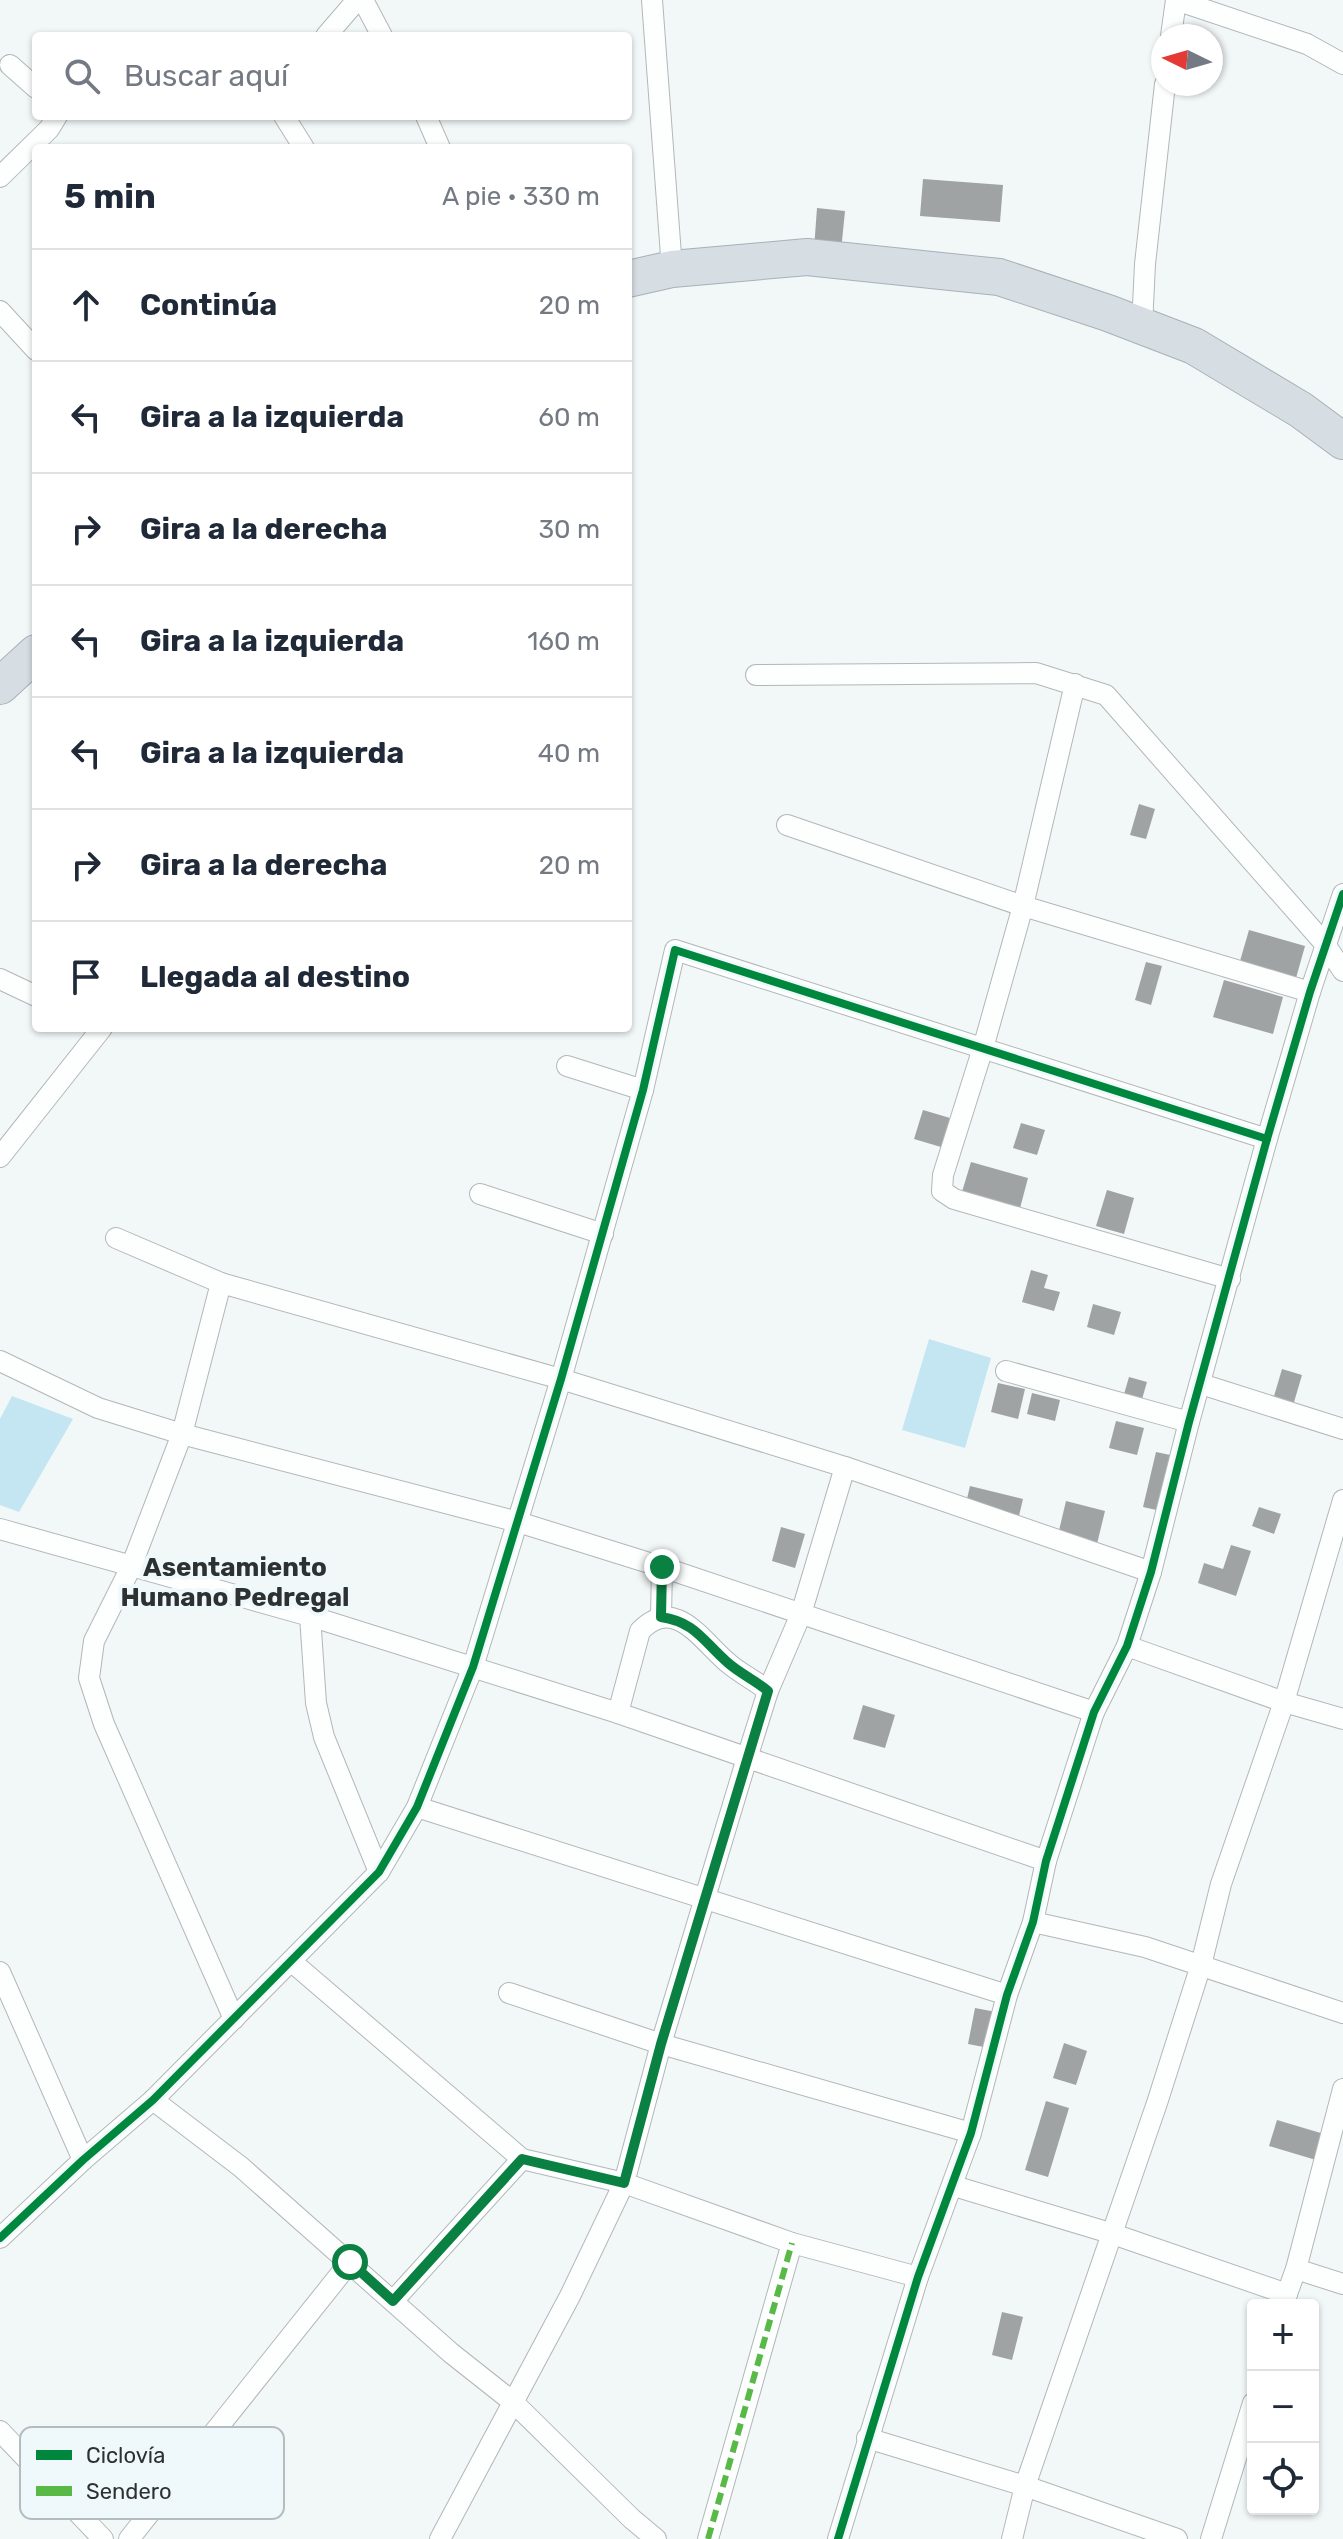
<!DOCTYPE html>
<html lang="es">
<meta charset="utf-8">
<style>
:root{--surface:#fff;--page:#f2f2f3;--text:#1f2937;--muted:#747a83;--line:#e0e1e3}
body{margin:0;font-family:Rubik,sans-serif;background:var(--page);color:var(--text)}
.controls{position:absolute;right:24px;bottom:24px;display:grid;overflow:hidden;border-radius:8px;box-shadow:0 2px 6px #0004}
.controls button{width:72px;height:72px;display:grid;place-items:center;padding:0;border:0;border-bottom:2px solid var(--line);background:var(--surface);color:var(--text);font:40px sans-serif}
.compass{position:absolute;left:1151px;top:24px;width:72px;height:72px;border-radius:50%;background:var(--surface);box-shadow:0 2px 6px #0004;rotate:275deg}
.stop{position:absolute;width:24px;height:24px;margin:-18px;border:6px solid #0b8043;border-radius:50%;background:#fff}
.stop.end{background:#0b8043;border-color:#fff;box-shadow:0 2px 8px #0008}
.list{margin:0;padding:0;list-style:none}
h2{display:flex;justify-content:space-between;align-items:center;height:104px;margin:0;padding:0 32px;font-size:34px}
h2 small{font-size:26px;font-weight:400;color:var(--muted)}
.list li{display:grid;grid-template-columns:52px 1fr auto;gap:24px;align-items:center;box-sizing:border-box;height:112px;padding:0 32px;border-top:2px solid var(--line)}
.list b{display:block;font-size:30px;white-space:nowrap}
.list em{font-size:26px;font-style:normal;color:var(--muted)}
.icon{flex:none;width:44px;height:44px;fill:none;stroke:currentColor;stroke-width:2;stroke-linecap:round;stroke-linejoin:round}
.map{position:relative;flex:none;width:1343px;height:2539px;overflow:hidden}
.search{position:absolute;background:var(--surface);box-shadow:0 2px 6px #0004;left:32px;top:32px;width:600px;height:88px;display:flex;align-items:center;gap:20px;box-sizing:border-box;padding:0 28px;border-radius:8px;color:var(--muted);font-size:30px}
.panel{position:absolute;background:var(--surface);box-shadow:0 2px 6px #0004;left:32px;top:144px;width:600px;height:888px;border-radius:8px}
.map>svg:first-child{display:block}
.green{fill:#c3e6f2}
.building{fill:#a0a3a3}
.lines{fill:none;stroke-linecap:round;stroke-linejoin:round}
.street-casing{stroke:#b3b7b8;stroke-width:22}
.highway-casing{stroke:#a8b1b8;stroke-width:38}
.street{stroke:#fdfefe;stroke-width:20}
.highway{stroke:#d6dde3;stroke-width:36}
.quiet{stroke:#58b947;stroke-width:6;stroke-dasharray:12 6;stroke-linecap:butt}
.cycleway-casing{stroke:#eff8fb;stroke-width:13}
.cycleway{stroke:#00873e;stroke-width:8}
.route{stroke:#0b8043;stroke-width:10}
.labels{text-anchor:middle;stroke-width:8;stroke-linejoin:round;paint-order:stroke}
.neighbourhood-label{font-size:26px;font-weight:bold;fill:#2e3132;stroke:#eff8fb}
.key{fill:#eff8fb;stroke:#b5bcbf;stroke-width:2}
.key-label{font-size:22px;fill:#2e3132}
</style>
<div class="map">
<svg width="1343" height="2539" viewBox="0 0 1343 2539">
<rect width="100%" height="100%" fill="#f2f7f8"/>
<g class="green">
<path d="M929,1339L991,1358L965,1448L902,1430Z"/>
<path d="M12,1396L73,1419L19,1512L0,1505V1419Z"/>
</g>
<g class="building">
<path d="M923,179L1003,185L1000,222L920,216Z"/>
<path d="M817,208L845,211L841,251L814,249Z"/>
<path d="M1139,804L1155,809L1146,839L1130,835Z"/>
<path d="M1249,930L1305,946L1296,978L1240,961Z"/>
<path d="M1146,962L1162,966L1151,1005L1135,1000Z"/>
<path d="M1224,980L1283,997L1273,1034L1213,1017Z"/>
<path d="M923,1110L950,1118L941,1147L914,1139Z"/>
<path d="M1021,1123L1045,1130L1037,1155L1013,1148Z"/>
<path d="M971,1162L1028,1178L1019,1212L961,1195Z"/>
<path d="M1107,1190L1134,1198L1124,1234L1096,1226Z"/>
<path d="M1031,1270L1048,1275L1044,1288L1060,1292L1054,1311L1022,1302Z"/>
<path d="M1093,1304L1121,1312L1114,1335L1087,1327Z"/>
<path d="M1282,1369L1302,1375L1292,1409L1272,1403Z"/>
<path d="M1129,1377L1147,1382L1140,1406L1122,1401Z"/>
<path d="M998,1383L1025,1389L1018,1419L991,1412Z"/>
<path d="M1032,1393L1060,1400L1055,1421L1027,1414Z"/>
<path d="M1116,1421L1144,1428L1137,1455L1109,1448Z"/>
<path d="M1156,1452L1175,1456L1161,1511L1143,1507Z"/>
<path d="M970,1486L1023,1499L1018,1520L965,1507Z"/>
<path d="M1066,1501L1105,1511L1096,1548L1057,1539Z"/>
<path d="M1259,1507L1281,1514L1274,1534L1252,1526Z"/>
<path d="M781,1527L805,1534L795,1568L772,1561Z"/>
<path d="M1231,1545L1251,1551L1236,1596L1198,1583L1204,1563L1223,1569Z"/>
<path d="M863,1705L895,1715L885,1748L853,1739Z"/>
<path d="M975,2008L996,2012L989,2048L968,2044Z"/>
<path d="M1064,2043L1087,2051L1076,2085L1053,2078Z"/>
<path d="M1046,2101L1069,2108L1048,2177L1025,2170Z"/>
<path d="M1277,2120L1324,2134L1316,2160L1269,2146Z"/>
<path d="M1002,2312L1023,2317L1012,2360L992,2355Z"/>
</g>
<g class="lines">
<defs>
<g id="street">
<path d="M363,0L382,36"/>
<path d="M652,0L672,269"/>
<path d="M326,36L357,0"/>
<path d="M1171,36L1176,0L1307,44L1343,64"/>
<path d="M10,65L36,88"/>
<path d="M284,116L304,148"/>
<path d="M426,116L440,148"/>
<path d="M0,177L49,129L57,116"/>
<path d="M0,311L36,350"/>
<path d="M1142,326L1145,264L1165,84"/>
<path d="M756,675L1036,673L1106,695L1325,944L1343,971"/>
<path d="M1075,684L1023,906L983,1048L943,1175L942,1191L954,1199L1230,1279"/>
<path d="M787,825L1023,906L1310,992"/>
<path d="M0,979L36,996"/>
<path d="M567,1066L643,1090"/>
<path d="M0,1157L102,1028"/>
<path d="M480,1194L603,1234"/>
<path d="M116,1238L221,1283L561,1379L845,1467L1151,1572"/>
<path d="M221,1283L182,1434L131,1567L94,1641L89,1678L104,1724L234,2019"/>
<path d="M0,1361L98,1408L182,1434L518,1522L662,1567L1094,1712"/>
<path d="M1006,1371L1189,1422"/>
<path d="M1201,1384L1343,1429"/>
<path d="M0,1529L310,1616L618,1713L1046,1861"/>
<path d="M310,1616L316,1703L324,1737L379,1872"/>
<path d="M661,1617L662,1567"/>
<path d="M1127,1646L1284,1702L1343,1719"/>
<path d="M618,1713L640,1631C675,1595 701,1640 727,1662C739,1673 755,1680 768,1691"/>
<path d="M417,1807L1007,1995"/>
<path d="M1033,1922L1145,1947L1343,2013"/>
<path d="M292,1962L522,2159"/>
<path d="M0,1972L83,2160"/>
<path d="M509,1993L661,2044L971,2133"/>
<path d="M153,2100L241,2167L451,2353L513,2402L632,2519L656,2539"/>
<path d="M954,2186L1110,2233L1287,2294"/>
<path d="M0,2238L83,2160L153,2100L379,1872L417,1807L473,1667L561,1379L643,1090L675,950L1267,1139"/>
<path d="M1296,2269L1343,2284"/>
<path d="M393,2301L522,2159L624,2183L792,2243L918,2277"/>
<path d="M1283,2305L1296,2269L1343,2089"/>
<path d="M0,2431L103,2539"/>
<path d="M867,2438L1025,2486L1177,2539"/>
<path d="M129,2539L350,2262"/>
<path d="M440,2539L570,2296L624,2183L661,2044L747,1758L768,1691L801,1614L845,1467"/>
<path d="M708,2539L792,2243"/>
<path d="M838,2539L918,2277L971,2133L1007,1995L1033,1922L1046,1861L1094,1712L1127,1646L1151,1572L1189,1422L1267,1139L1310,992L1343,894"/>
<path d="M1012,2539L1025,2486L1157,2103L1201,1965L1221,1884L1284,1702L1343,1500"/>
<path d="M1211,2539L1253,2403"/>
</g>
<g id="highway">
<path d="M628,279L672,269L807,257L999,277L1108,313L1194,346L1301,410L1343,441"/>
<path d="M0,686L36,653"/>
</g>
</defs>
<use href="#street" class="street-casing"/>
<use href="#highway" class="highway-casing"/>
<use href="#street" class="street"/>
<use href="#highway" class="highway"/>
<path class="quiet" d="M708,2539L792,2243"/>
<defs>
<g id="cycleway">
<path d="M0,2238L83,2160L153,2100L379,1872L417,1807L473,1667L561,1379L643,1090L675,950L1267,1139"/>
<path d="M838,2539L918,2277L971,2133L1007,1995L1033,1922L1046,1861L1094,1712L1127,1646L1151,1572L1189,1422L1267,1139L1310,992L1343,894"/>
</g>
</defs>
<use href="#cycleway" class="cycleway-casing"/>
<use href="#cycleway" class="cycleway"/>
</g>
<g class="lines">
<path class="route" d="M350,2262L393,2301L522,2159L624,2183L661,2044L768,1691C755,1680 739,1673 727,1662C703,1641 695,1622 661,1617L662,1567"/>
</g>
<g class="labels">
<g class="neighbourhood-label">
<text x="235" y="1576">Asentamiento<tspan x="235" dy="30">Humano Pedregal</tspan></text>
</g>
</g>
<rect x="20" y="2427" width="264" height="92" rx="12" class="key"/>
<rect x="36" y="2450" width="36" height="10" fill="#00873e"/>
<rect x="36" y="2486" width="36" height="10" fill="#58b947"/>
<g class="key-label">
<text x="86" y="2463">Ciclovía</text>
<text x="86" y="2499">Sendero</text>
</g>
</svg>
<div class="controls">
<button>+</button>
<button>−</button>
<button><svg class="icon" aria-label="locate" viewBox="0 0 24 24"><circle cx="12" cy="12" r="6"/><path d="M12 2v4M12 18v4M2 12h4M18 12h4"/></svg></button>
</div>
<svg class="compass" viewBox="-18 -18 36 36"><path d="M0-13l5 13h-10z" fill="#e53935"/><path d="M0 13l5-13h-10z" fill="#747a83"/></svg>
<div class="stop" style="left:350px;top:2262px"></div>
<div class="stop end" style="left:662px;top:1567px"></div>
<div class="search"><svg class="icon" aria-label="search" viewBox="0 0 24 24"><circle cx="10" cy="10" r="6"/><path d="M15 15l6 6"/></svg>Buscar aquí</div>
<section class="panel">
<h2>5 min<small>A pie · 330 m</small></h2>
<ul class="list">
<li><svg class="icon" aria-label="ahead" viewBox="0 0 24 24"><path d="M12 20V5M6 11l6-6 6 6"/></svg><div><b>Continúa</b></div><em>20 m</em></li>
<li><svg class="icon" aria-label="left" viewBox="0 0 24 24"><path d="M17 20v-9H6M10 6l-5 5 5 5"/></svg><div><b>Gira a la izquierda</b></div><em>60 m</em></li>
<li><svg class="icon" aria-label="right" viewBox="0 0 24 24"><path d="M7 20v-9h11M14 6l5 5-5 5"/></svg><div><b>Gira a la derecha</b></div><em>30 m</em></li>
<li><svg class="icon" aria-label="left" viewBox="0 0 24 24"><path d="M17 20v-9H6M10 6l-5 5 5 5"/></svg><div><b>Gira a la izquierda</b></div><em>160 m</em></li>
<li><svg class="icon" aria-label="left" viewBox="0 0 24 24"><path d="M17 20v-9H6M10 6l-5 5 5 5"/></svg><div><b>Gira a la izquierda</b></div><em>40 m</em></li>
<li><svg class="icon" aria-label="right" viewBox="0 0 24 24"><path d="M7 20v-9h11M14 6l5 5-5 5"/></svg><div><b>Gira a la derecha</b></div><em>20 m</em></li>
<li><svg class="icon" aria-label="arrive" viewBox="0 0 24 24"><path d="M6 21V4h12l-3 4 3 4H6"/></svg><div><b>Llegada al destino</b></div></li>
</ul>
</section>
</div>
